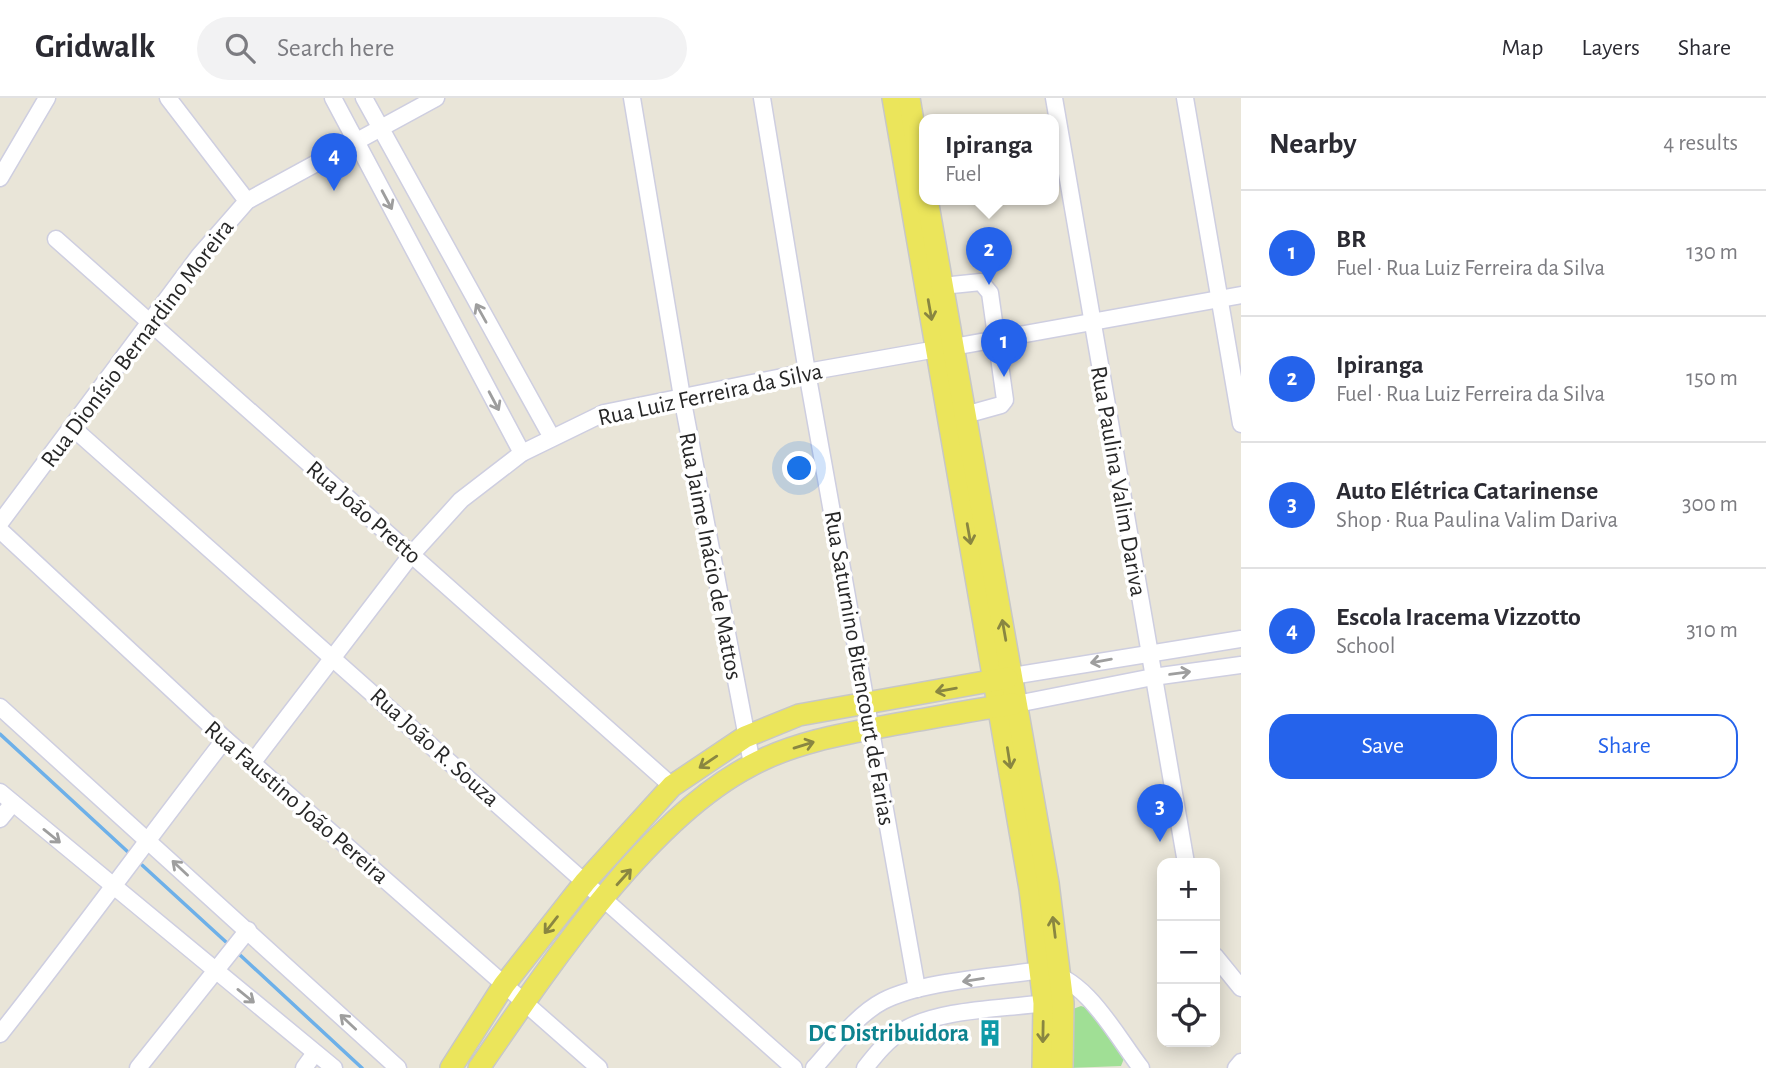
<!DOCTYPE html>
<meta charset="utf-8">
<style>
:root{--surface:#fff;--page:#f2f2f3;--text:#2b2b33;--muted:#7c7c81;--line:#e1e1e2;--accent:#2563eb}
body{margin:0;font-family:"Alegreya Sans",sans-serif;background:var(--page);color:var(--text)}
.controls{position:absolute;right:21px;bottom:21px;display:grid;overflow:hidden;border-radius:14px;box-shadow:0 4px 18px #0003}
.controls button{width:63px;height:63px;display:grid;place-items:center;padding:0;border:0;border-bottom:2px solid var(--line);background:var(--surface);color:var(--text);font:35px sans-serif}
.you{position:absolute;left:800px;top:371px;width:24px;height:24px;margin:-18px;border:5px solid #fff;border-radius:50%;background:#1a73e8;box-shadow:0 0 0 10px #1a73e833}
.badge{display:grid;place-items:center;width:46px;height:46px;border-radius:50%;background:var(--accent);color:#fff;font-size:23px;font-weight:700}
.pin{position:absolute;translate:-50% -58px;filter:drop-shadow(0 2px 4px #0008)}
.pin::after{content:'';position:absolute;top:37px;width:24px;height:21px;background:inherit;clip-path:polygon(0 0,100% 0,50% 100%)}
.popup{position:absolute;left:919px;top:16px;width:140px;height:91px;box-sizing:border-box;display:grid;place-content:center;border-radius:14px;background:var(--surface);filter:drop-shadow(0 2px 5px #0005);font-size:23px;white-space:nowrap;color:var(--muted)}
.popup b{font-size:26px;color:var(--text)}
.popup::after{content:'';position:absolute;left:50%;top:100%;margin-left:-14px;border:14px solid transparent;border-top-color:var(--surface)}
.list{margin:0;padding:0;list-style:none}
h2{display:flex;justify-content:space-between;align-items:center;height:91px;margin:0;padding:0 28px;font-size:30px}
h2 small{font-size:23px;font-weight:400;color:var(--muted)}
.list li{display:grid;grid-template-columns:46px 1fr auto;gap:21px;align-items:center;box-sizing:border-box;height:126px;padding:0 28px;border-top:2px solid var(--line)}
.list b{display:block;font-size:26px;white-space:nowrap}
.list p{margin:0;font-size:23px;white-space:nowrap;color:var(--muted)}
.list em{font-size:23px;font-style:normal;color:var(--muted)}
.actions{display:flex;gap:14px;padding:21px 28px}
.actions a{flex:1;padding:16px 0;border:2px solid var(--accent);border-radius:21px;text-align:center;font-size:24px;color:var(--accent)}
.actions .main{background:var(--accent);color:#fff}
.icon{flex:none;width:38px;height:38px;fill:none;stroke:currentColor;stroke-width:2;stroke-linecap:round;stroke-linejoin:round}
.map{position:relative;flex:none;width:1241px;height:970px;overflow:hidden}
header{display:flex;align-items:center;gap:42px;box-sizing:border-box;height:98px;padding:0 35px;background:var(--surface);border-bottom:2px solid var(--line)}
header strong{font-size:33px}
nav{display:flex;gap:38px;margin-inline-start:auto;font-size:24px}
.search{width:490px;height:63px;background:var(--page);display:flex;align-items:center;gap:18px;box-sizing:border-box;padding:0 24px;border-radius:38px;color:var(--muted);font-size:26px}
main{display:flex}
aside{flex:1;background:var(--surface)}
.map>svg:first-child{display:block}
.green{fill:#a0df95}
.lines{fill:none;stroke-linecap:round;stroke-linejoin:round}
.stream{stroke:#6db0e9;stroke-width:3.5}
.minor-casing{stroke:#cecee0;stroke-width:19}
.major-casing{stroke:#c7c7c7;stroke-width:24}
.minor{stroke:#fff;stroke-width:16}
.major{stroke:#ebe55b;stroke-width:21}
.oneway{stroke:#9e9e9e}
.oneway2{stroke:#898641}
.labels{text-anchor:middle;stroke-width:7;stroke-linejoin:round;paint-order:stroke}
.street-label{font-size:24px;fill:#272727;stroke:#fff}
.culture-label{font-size:24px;font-weight:bold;fill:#0d838f;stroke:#fff;text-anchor:end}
</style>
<header>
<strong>Gridwalk</strong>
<div class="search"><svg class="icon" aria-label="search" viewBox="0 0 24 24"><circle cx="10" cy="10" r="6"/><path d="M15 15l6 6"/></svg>Search here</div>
<nav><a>Map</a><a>Layers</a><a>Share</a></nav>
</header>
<main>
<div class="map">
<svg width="1241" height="970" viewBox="0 0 1241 970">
<rect width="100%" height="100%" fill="#e9e5d8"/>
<path class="green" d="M1081,908L1087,910L1125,958L1121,968L1068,970L1073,911Z"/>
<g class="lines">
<g class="stream">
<path d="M0,636L128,754"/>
<path d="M142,767L226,844"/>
<path d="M240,857L362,970"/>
</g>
<defs>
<g id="minor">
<path d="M168,0L247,103"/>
<path d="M333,0L522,355"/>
<path d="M364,0L551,338"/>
<path d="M632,0L682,299L752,666"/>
<path d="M762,0L807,274L917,891"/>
<path d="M1054,0L1186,765"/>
<path d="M1185,0L1241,326"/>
<path d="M0,80L47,0"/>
<path d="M56,141L672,688"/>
<path d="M942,188L981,184L990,195L1005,302L1001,307L965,317"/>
<path d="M953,249L1241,197"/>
<path d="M73,330L794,970"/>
<path d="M0,425L199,158L247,103L436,0"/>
<path d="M0,432L225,641L599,970"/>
<path d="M1012,578L1241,541"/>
<path d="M1017,606L1153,579L1241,567"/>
<path d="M0,609L398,970"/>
<path d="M253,664L412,456L461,402L522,355L604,315L807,274L937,251"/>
<path d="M0,694L334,970"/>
<path d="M0,721L13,705"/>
<path d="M1215,858L1241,890"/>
<path d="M0,936C77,839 149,739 225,641"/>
<path d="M138,970L248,832"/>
<path d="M304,970L315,955"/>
<path d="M814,970C834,948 856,917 883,903C922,883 996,879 1041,872C1087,880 1114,935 1141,970"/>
<path d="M865,970C876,956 888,941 904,932C939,911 1003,911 1044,905"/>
<path d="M1236,970L1241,964"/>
</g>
<g id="major">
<path d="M893,0L1030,791L1044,905L1043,970"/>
<path d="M909,0L924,88"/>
<path d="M927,101L1048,785L1063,905L1062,970"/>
<path d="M451,970L504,887L585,784L672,688L745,639L799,617L1007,580"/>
<path d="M479,970C545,874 646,722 750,668C797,642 855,634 908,624C943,618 978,611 1013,606"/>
</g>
</defs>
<use href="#minor" class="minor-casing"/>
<use href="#major" class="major-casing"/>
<use href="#minor" class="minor"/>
<use href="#major" class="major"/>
</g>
<defs><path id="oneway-shaft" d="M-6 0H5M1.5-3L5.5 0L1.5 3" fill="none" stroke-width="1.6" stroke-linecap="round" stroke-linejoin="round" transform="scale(1.75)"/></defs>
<g class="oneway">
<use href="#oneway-shaft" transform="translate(387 102) rotate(62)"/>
<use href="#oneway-shaft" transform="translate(481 215) rotate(-119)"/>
<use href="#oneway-shaft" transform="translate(494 303) rotate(62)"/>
<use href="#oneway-shaft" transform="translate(1101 563) rotate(170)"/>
<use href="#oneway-shaft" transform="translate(1180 575) rotate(-8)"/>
<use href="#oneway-shaft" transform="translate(52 738) rotate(39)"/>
<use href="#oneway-shaft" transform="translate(180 770) rotate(-137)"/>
<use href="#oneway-shaft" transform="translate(973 882) rotate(171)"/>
<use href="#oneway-shaft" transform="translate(246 898) rotate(39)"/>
<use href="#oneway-shaft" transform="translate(348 924) rotate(-137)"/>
</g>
<g class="oneway2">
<use href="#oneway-shaft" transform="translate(930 212) rotate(80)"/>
<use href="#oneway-shaft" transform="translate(969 436) rotate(80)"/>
<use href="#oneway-shaft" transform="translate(1004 532) rotate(-100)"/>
<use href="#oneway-shaft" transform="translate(946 592) rotate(170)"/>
<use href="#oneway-shaft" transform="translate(804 647) rotate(-17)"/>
<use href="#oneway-shaft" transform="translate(1009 660) rotate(81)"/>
<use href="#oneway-shaft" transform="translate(708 664) rotate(146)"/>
<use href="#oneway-shaft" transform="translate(624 779) rotate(-48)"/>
<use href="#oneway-shaft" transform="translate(551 827) rotate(128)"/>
<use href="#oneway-shaft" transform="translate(1054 829) rotate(-97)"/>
<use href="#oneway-shaft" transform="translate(1043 934) rotate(91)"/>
</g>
<defs>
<symbol id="building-bare" viewBox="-9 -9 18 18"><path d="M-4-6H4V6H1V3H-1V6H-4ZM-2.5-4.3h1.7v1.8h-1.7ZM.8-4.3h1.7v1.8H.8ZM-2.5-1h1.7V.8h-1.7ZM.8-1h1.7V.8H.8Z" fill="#0f9aa8" stroke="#fff" stroke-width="2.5" paint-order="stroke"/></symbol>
</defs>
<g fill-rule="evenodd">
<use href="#building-bare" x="971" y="916" width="38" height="38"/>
</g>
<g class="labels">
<g class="street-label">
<text transform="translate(137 245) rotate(-53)" y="8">Rua Dionísio Bernardino Moreira</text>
<text transform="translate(710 296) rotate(-12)" y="8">Rua Luiz Ferreira da Silva</text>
<text transform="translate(1119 383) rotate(80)" y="8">Rua Paulina Valim Dariva</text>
<text transform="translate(364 414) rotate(41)" y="8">Rua João Pretto</text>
<text transform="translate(711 458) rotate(79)" y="8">Rua Jaime Inácio de Mattos</text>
<text transform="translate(860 570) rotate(80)" y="8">Rua Saturnino Bitencourt de Farias</text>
<text transform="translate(435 649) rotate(42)" y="8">Rua João R. Souza</text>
<text transform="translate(297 704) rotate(41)" y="8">Rua Faustino João Pereira</text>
</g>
<g class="culture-label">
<text x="969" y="943">DC Distribuidora</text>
</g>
</g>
</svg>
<div class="controls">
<button>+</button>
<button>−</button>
<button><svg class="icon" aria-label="locate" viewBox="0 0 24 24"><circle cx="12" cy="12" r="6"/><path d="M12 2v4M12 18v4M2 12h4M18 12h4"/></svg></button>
</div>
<div class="you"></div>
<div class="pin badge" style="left:1004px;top:279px">1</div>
<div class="pin badge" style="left:989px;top:187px">2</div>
<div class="popup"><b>Ipiranga</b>Fuel</div>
<div class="pin badge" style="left:1160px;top:744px">3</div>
<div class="pin badge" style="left:334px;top:93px">4</div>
</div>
<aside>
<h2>Nearby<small>4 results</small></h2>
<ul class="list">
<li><span class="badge">1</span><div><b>BR</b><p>Fuel · Rua Luiz Ferreira da Silva</p></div><em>130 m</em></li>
<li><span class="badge">2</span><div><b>Ipiranga</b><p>Fuel · Rua Luiz Ferreira da Silva</p></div><em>150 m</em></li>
<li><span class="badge">3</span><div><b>Auto Elétrica Catarinense</b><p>Shop · Rua Paulina Valim Dariva</p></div><em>300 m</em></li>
<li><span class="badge">4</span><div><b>Escola Iracema Vizzotto</b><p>School</p></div><em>310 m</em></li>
</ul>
<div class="actions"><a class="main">Save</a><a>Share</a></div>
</aside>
</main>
